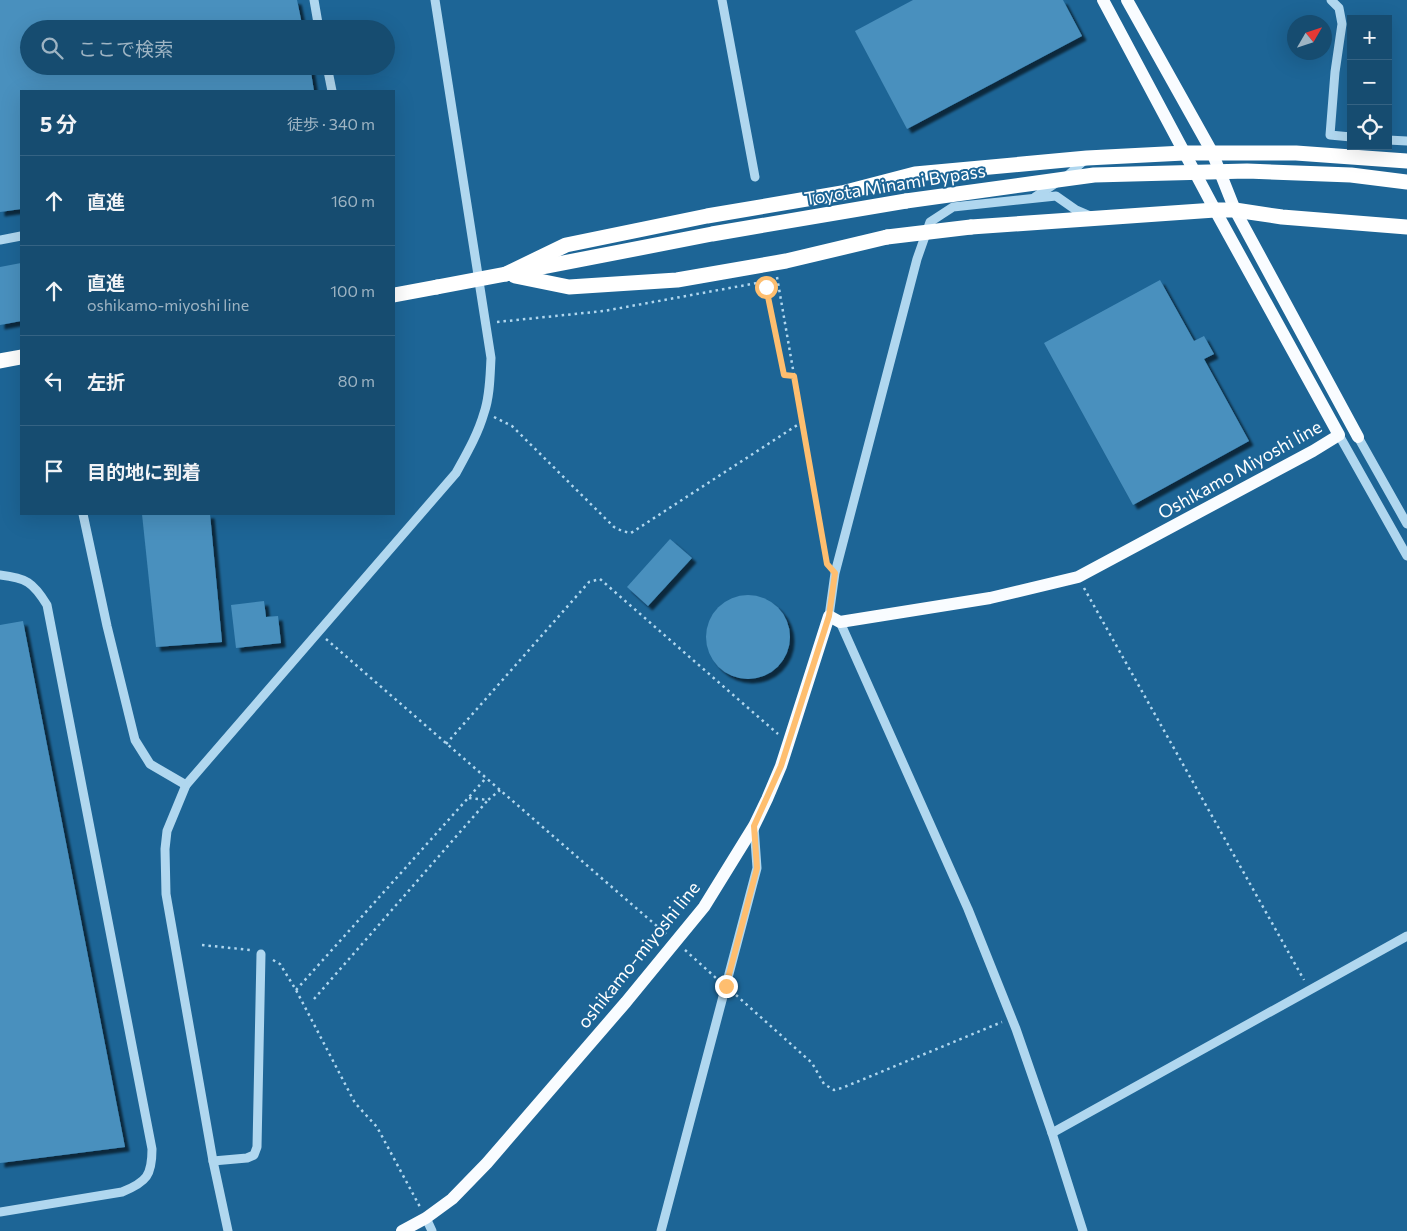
<!DOCTYPE html>
<html lang="ja">
<meta charset="utf-8">
<style>
:root{--surface:#164c70;--page:#235678;--text:#f1f3f6;--muted:#9eb4c3;--line:#356383}
body{margin:0;font-family:Commissioner,"Noto Sans JP",sans-serif;background:var(--page);color:var(--text)}
.controls{position:absolute;right:15px;top:15px;display:grid;overflow:hidden;border-radius:0px;box-shadow:0 5px 20px #0002}
.controls button{width:45px;height:45px;display:grid;place-items:center;padding:0;border:0;border-bottom:1px solid var(--line);background:var(--surface);color:var(--text);font:25px sans-serif}
.compass{position:absolute;left:1287px;top:15px;width:45px;height:45px;border-radius:50%;background:var(--surface);box-shadow:0 5px 20px #0002;rotate:51deg}
.stop{position:absolute;width:15px;height:15px;margin:-11px;border:4px solid #febe6f;border-radius:50%;background:#fff}
.stop.end{background:#febe6f;border-color:#fff;box-shadow:0 1px 5px #0008}
.list{margin:0;padding:0;list-style:none}
h2{display:flex;justify-content:space-between;align-items:center;height:65px;margin:0;padding:0 20px;font-size:21px}
h2 small{font-size:16px;font-weight:400;color:var(--muted)}
.list li{display:grid;grid-template-columns:32px 1fr auto;gap:15px;align-items:center;box-sizing:border-box;height:90px;padding:0 20px;border-top:1px solid var(--line)}
.list b{display:block;font-size:19px;white-space:nowrap}
.list p{margin:0;font-size:16px;white-space:nowrap;color:var(--muted)}
.list em{font-size:16px;font-style:normal;color:var(--muted)}
.icon{flex:none;width:28px;height:28px;fill:none;stroke:currentColor;stroke-width:2;stroke-linecap:round;stroke-linejoin:round}
.map{position:relative;flex:none;width:1407px;height:1231px;overflow:hidden}
.search{position:absolute;background:var(--surface);box-shadow:0 5px 20px #0002;left:20px;top:20px;width:375px;height:55px;display:flex;align-items:center;gap:12px;box-sizing:border-box;padding:0 18px;border-radius:28px;color:var(--muted);font-size:19px}
.panel{position:absolute;background:var(--surface);box-shadow:0 5px 20px #0002;left:20px;top:90px;width:375px;height:425px;border-radius:0px}
.map>svg:first-child{display:block}
.building{fill:#4a90be;filter:url(#shadow)}
.lines{fill:none;stroke-linecap:round;stroke-linejoin:round}
.path{stroke:#b0d7ef;stroke-width:2.5;stroke-dasharray:2.5 4;stroke-linecap:butt}
.minor{stroke:#b0d7ef;stroke-width:9}
.major{stroke:#f9fcff;stroke-width:12}
.highway{stroke:#fff;stroke-width:15}
.highway-bridge{stroke:#fff;stroke-width:15}
.route{stroke:#febe6f;stroke-width:6}
.labels{text-anchor:middle;stroke-width:4;stroke-linejoin:round;paint-order:stroke}
.street-label{font-size:18px;fill:#fff;stroke:#1d6596}
</style>
<div class="map">
<svg width="1407" height="1231" viewBox="0 0 1407 1231">
<defs>
<filter id="shadow"><feDropShadow dx="4.5" dy="4.5" stdDeviation="1" flood-color="#0009"/></filter>
</defs>
<rect width="100%" height="100%" fill="#1d6596"/>
<g class="building">
<path d="M0,0H297L303,29H29V66H310L314,91H21V209L0,212Z"/>
<path d="M913,0H1063L1082,36L907,129L855,31Z"/>
<path d="M21,263V321L0,325V267Z"/>
<path d="M1160,280L1194,341L1204,336L1214,354L1204,359L1249,441L1133,505L1044,343Z"/>
<path d="M142,514H210L222,642L156,647Z"/>
<path d="M670,539L692,558L648,606L627,587Z"/>
<circle cx="748" cy="637" r="42"/>
<path d="M264,601L266,617L278,616L281,643L236,648L231,605Z"/>
<path d="M23,621L125,1147L0,1163V625Z"/>
</g>
<g class="lines">
<g class="path">
<path d="M777,277L826,560"/>
<path d="M497,322L604,311L757,283L766,287L784,375L794,376"/>
<path d="M494,417L512,426L614,527L622,531L631,533L802,422"/>
<path d="M1084,588L1304,980"/>
<path d="M326,639L666,934"/>
<path d="M446,744L589,582L600,579L778,734"/>
<path d="M469,798L488,800L500,790"/>
<path d="M202,945L250,950"/>
<path d="M685,950L716,978"/>
<path d="M273,960L280,964L296,990L355,1103L377,1127L420,1207"/>
<path d="M296,990L486,778"/>
<path d="M736,995L812,1063L824,1084L834,1090L842,1088L1002,1022"/>
<path d="M314,999L488,800"/>
</g>
<g class="minor">
<path d="M314,0L319,29"/>
<path d="M722,0L755,177"/>
<path d="M1331,0L1339,8L1342,24L1335,72L1330,135L1351,137"/>
<path d="M327,66L332,91"/>
<path d="M1388,140L1407,141"/>
<path d="M1035,197L1068,175L1086,159"/>
<path d="M0,240L21,236"/>
<path d="M1339,435L1407,556"/>
<path d="M1358,437L1407,524"/>
<path d="M83,514L107,626L135,740L150,764L186,785"/>
<path d="M0,575C26,578 33,582 47,605L152,1149C152,1175 147,1182 122,1192L0,1212"/>
<path d="M829,616L835,573L917,259L930,222L953,207L1056,196L1076,210L1090,216"/>
<path d="M840,622L968,909L1016,1029L1052,1133L1083,1231"/>
<path d="M1052,1133L1407,936"/>
<path d="M213,1161L247,1158L254,1155L257,1147L261,954"/>
<path d="M426,1218L432,1231"/>
<path d="M228,1231L213,1161L166,894L165,849L167,831L186,785L456,473C467,453 478,434 484,413C490,396 490,376 491,358L435,0"/>
<path d="M661,1231L757,868L754,826"/>
</g>
<g class="major">
<path d="M1127,0L1212,152L1235,210L1358,437"/>
<path d="M402,1231L426,1218L452,1199L487,1163L626,1002L704,907L754,826L767,799L781,766L829,616L840,622L990,598L1078,577L1313,451L1339,435L1215,210L1103,0"/>
</g>
<g class="highway">
<path d="M971,227L1215,210H1235L1282,217L1407,227"/>
<path d="M527,270L712,234L906,201"/>
<path d="M506,274L566,245L707,216L842,193L915,174L1087,158L1184,153H1296L1407,161"/>
<path d="M515,276L569,287L677,280L786,261L887,237"/>
<path d="M394,295L437,287"/>
<path d="M0,361L21,357"/>
</g>
<g class="highway-bridge">
<path d="M906,201L1094,175L1247,171L1351,175L1407,182"/>
<path d="M887,237L971,227"/>
<path d="M437,287L506,274"/>
</g>
</g>
<g class="lines">
<path class="route" d="M726,986L757,868L754,826L781,766L829,616L835,573L827,564L794,376L784,375L766,287"/>
</g>
<g class="labels">
<g class="street-label">
<text transform="translate(895 185) rotate(-9)" y="6">Toyota Minami Bypass</text>
<text transform="translate(1240 470) rotate(-29)" y="6">Oshikamo Miyoshi line</text>
<text transform="translate(639 955) rotate(-51)" y="6">oshikamo-miyoshi line</text>
</g>
</g>
</svg>
<div class="controls">
<button>+</button>
<button>−</button>
<button><svg class="icon" aria-label="locate" viewBox="0 0 24 24"><circle cx="12" cy="12" r="6"/><path d="M12 2v4M12 18v4M2 12h4M18 12h4"/></svg></button>
</div>
<svg class="compass" viewBox="-18 -18 36 36"><path d="M0-13l5 13h-10z" fill="#e53935"/><path d="M0 13l5-13h-10z" fill="#9eb4c3"/></svg>
<div class="stop" style="left:766px;top:287px"></div>
<div class="stop end" style="left:726px;top:986px"></div>
<div class="search"><svg class="icon" aria-label="search" viewBox="0 0 24 24"><circle cx="10" cy="10" r="6"/><path d="M15 15l6 6"/></svg>ここで検索</div>
<section class="panel">
<h2>5 分<small>徒歩 · 340 m</small></h2>
<ul class="list">
<li><svg class="icon" aria-label="ahead" viewBox="0 0 24 24"><path d="M12 20V5M6 11l6-6 6 6"/></svg><div><b>直進</b></div><em>160 m</em></li>
<li><svg class="icon" aria-label="ahead" viewBox="0 0 24 24"><path d="M12 20V5M6 11l6-6 6 6"/></svg><div><b>直進</b><p>oshikamo-miyoshi line</p></div><em>100 m</em></li>
<li><svg class="icon" aria-label="left" viewBox="0 0 24 24"><path d="M17 20v-9H6M10 6l-5 5 5 5"/></svg><div><b>左折</b></div><em>80 m</em></li>
<li><svg class="icon" aria-label="arrive" viewBox="0 0 24 24"><path d="M6 21V4h12l-3 4 3 4H6"/></svg><div><b>目的地に到着</b></div></li>
</ul>
</section>
</div>
